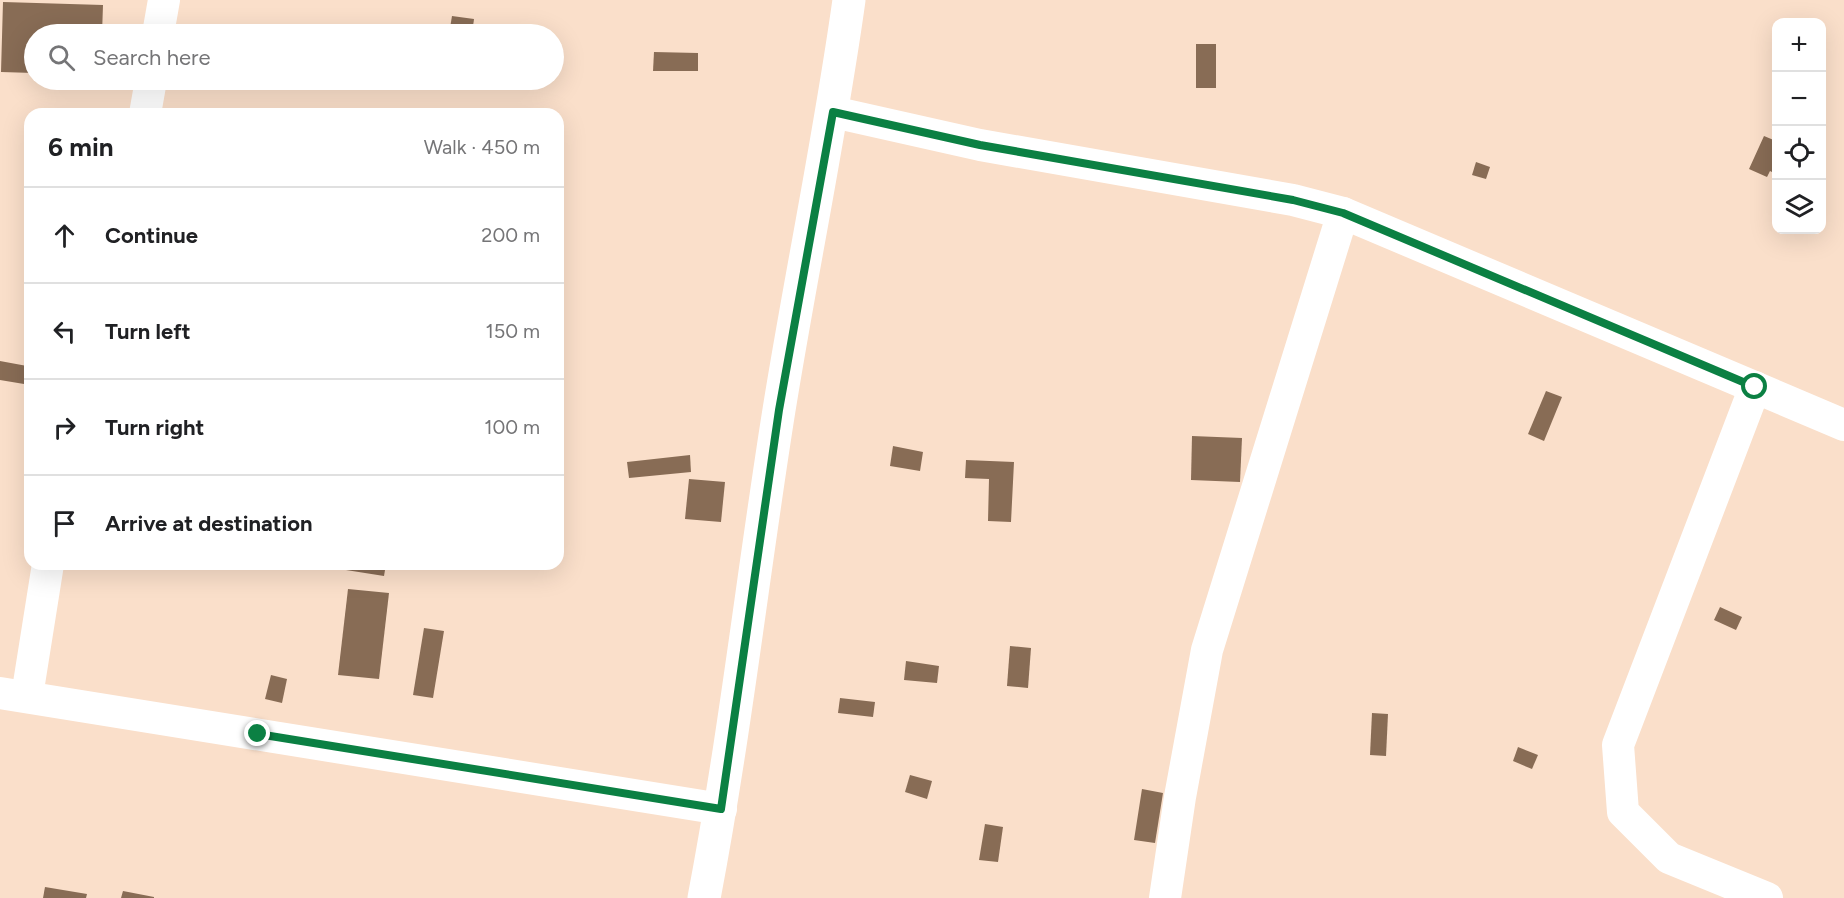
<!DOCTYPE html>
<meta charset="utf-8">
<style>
:root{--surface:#fff;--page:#f6f6f6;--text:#202124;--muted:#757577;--line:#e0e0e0}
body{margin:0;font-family:Figtree,sans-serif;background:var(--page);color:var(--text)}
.controls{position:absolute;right:18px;top:18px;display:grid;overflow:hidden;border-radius:12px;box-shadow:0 6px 24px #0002}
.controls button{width:54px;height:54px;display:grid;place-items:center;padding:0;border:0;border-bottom:2px solid var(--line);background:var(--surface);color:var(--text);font:30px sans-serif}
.stop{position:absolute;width:18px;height:18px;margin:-14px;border:4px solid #0b8043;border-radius:50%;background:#fff}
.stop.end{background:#0b8043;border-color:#fff;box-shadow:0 2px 6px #0008}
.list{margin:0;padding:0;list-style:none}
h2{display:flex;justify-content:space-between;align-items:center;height:78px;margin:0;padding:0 24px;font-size:26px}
h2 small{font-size:20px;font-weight:400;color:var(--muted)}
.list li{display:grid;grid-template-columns:39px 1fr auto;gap:18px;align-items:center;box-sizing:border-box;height:96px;padding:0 24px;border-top:2px solid var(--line)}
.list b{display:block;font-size:22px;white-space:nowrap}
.list em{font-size:20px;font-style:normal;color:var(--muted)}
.icon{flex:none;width:33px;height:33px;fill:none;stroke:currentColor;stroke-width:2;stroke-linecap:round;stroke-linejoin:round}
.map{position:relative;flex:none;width:1844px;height:898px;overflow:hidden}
.search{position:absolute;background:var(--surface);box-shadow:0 6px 24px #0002;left:24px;top:24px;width:540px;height:66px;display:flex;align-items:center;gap:15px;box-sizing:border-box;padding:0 21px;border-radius:33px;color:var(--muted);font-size:22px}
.panel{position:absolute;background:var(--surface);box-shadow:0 6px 24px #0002;left:24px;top:108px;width:540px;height:462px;border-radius:18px}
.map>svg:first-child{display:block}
.building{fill:#886c55}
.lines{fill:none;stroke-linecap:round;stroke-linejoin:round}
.street{stroke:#fff;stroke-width:32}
.secondary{stroke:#fff;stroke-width:33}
.route{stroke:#0b8043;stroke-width:8}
</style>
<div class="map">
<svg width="1844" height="898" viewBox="0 0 1844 898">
<rect width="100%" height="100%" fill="#fadfca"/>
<g class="building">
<path d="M3,2L103,5L102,34H34V73L1,72Z"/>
<path d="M452,16L474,19L472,34H449Z"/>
<rect x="1196" y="44" width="20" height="44"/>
<path d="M654,52L698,53V71H653Z"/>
<path d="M1764,136L1776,141V174L1770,171L1767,177L1749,169Z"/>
<path d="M1476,162L1490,167L1486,179L1472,175Z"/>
<path d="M0,361L27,366L24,384L0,380Z"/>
<path d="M1546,391L1562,397L1544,441L1528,434Z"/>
<path d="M1192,436L1242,438L1240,482L1191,480Z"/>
<path d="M893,446L923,452L920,471L890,466Z"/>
<path d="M690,455L691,472L629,478L627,462Z"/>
<path d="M966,460L1014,462L1011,522L988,521L989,479L965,478Z"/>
<path d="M689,479L725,482L721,522L685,519Z"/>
<path d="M347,564H386L384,576L346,570Z"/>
<path d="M418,564H439V568Z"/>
<path d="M348,589L389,593L379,679L338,675Z"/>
<path d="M1720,607L1742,617L1736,630L1714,620Z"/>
<path d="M424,628L444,631L433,698L413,695Z"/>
<path d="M1010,646L1031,648L1028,688L1007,686Z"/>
<path d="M906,661L939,666L937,683L904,680Z"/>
<path d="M271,675L287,679L282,703L265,699Z"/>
<path d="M840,698L875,702L873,717L838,713Z"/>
<path d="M1372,713L1388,714L1386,756L1370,755Z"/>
<path d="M1518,747L1538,755L1532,769L1513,761Z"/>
<path d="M910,775L932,781L927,799L905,792Z"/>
<path d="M1142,789L1163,793L1155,843L1134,840Z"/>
<path d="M985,824L1003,827L998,862L979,860Z"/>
<path d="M45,887L87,894L86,898H43Z"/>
<path d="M123,891L154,897V898H121Z"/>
</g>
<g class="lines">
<g class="street">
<path d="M158,34L164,0"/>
<path d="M833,112L980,145L1293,200L1343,213L1844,425"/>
<path d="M145,114L151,80"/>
<path d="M1755,387L1618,745L1623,812L1669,858L1767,898"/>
<path d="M0,693L721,809"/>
<path d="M27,696L48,564"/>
<path d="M1165,898L1180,797L1207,650L1343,213"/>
</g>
<path class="secondary" d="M704,898C735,736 753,573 779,410C801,273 830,137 849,0"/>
</g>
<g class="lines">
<path class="route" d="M258,734L721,809L779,410L833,112L980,145L1293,200L1343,213L1755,387"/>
</g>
</svg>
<div class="controls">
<button>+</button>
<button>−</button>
<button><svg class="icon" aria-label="locate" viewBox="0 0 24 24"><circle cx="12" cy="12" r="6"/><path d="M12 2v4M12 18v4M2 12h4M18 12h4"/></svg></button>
<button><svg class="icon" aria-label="layers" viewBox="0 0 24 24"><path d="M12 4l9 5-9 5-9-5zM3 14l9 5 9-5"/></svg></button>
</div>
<div class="stop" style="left:1755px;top:387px"></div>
<div class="stop end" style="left:258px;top:734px"></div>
<div class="search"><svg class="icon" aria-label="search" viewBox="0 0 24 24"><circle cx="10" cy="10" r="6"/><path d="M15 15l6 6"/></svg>Search here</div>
<section class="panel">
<h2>6 min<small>Walk · 450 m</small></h2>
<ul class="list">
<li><svg class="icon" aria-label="ahead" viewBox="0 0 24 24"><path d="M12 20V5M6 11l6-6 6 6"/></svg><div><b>Continue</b></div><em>200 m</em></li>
<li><svg class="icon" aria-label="left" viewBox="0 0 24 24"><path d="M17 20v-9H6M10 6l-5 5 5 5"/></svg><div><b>Turn left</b></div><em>150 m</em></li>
<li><svg class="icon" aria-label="right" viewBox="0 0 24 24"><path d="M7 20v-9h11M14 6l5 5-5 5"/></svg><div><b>Turn right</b></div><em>100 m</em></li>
<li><svg class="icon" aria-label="arrive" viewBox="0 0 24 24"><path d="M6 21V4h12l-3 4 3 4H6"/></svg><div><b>Arrive at destination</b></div></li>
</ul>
</section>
</div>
